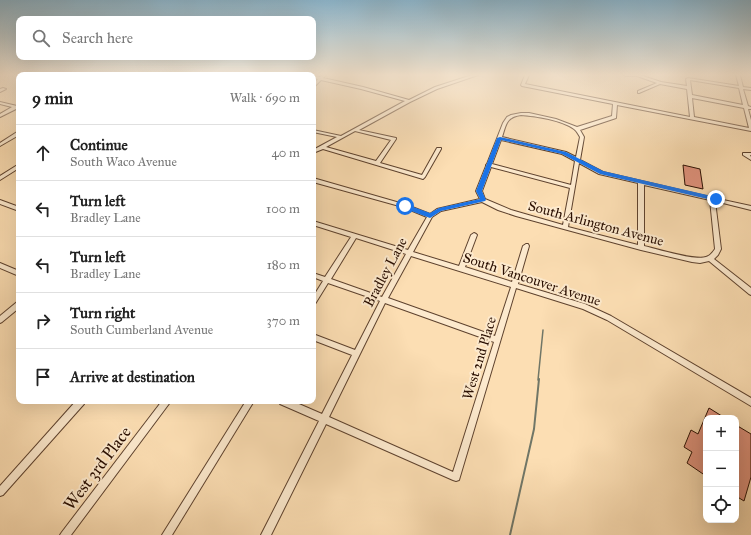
<!DOCTYPE html>
<meta charset="utf-8">
<style>
:root{--surface:#fff;--page:#f2f2f2;--text:#222;--muted:#767676;--line:#e0e0e0}
body{margin:0;font-family:"IM FELL Great Primer",serif;background:var(--page);color:var(--text)}
.controls{position:absolute;right:12px;bottom:12px;display:grid;overflow:hidden;border-radius:8px;box-shadow:0 4px 16px #0002}
.controls button{width:36px;height:36px;display:grid;place-items:center;padding:0;border:0;border-bottom:1px solid var(--line);background:var(--surface);color:var(--text);font:20px sans-serif}
.stop{position:absolute;width:12px;height:12px;margin:-9px;border:3px solid #1a73e8;border-radius:50%;background:#fff}
.stop.end{background:#1a73e8;border-color:#fff;box-shadow:0 1px 4px #0008}
.list{margin:0;padding:0;list-style:none}
h2{display:flex;justify-content:space-between;align-items:center;height:52px;margin:0;padding:0 16px;font-size:17px}
h2 small{font-size:13px;font-weight:400;color:var(--muted)}
.list li{display:grid;grid-template-columns:26px 1fr auto;gap:12px;align-items:center;box-sizing:border-box;height:56px;padding:0 16px;border-top:1px solid var(--line)}
.list b{display:block;font-size:15px;white-space:nowrap}
.list p{margin:0;font-size:13px;white-space:nowrap;color:var(--muted)}
.list em{font-size:13px;font-style:normal;color:var(--muted)}
.icon{flex:none;width:22px;height:22px;fill:none;stroke:currentColor;stroke-width:2;stroke-linecap:round;stroke-linejoin:round}
.map{position:relative;flex:none;width:751px;height:535px;overflow:hidden}
.search{position:absolute;background:var(--surface);box-shadow:0 4px 16px #0002;left:16px;top:16px;width:300px;height:44px;display:flex;align-items:center;gap:10px;box-sizing:border-box;padding:0 14px;border-radius:8px;color:var(--muted);font-size:15px}
.panel{position:absolute;background:var(--surface);box-shadow:0 4px 16px #0002;left:16px;top:72px;width:300px;height:332px;border-radius:8px}
.map>svg:first-child{display:block}
.lines{fill:none;stroke-linecap:round;stroke-linejoin:round}
.stream-far1{stroke:#707667;stroke-width:1.5}
.stream{stroke:#707667;stroke-width:2}
.building{fill:#e2937e;stroke:#290e01}
.minor-casing{stroke:#5e422e;stroke-width:2}
.minor{fill:#fdeace;fill-rule:evenodd}
.route{fill:#1a73e8}
.labels{text-anchor:middle;stroke-width:4;stroke-linejoin:round;paint-order:stroke}
.street-label{font-size:14px;fill:#290e01;stroke:#fdeace}
.near-street-label{font-size:17px;fill:#290e01;stroke:#fdeace}
</style>
<div class="map">
<svg width="751" height="535" viewBox="0 0 751 535">
<rect width="100%" height="100%" fill="#fcdeb3"/>
<filter id="stains"><feTurbulence type="fractalNoise" baseFrequency=".005" numOctaves="4"/><feColorMatrix values="0 0 0 0 .2 0 0 0 0 .09 0 0 0 0 .02 0 0 0 .5 -.17"/></filter>
<radialGradient id="worn" r=".72"><stop offset=".6" stop-color="#630" stop-opacity="0"/><stop offset="1" stop-color="#630" stop-opacity=".3"/></radialGradient>
<g class="lines">
<path class="stream-far1" d="M538,380L543,330"/>
<path class="stream" d="M510,535L534,429L539,379"/>
</g>
<g class="building">
<path d="M683,165L700,169L703,189L685,185Z"/>
<path d="M709,408L725,418H706V476L687,463L692,452L684,447L691,430L698,434Z"/>
<path d="M736,425L751,434V477L744,501L736,496Z"/>
</g>
<g class="lines">
<defs>
<g id="minor">
<path d="M322,75H326L323,78L363,87L409,100L435,87L472,75H478L437,89L410,102L359,130L396,138V139L380,163L422,175L437,148H441V149L425,177L423,179L323,149L313,153V150L337,137L313,132V130L341,136L405,101L361,89L321,80L313,88V85L318,79L313,78V76L320,77ZM355,131L391,140L376,161L326,147Z"/>
<path d="M525,75H529L525,84L690,117L687,89L660,84L639,93H638V91L657,83L637,76H626L624,75H640L661,82L687,86L686,79L688,78L739,86L736,75H740L743,87L751,88V90L743,89L748,106L751,107V109H748L751,120V131L617,105L616,118L580,130L584,137L580,160L603,172L710,197L712,196L714,198L751,206V210L715,201L721,249L718,255L714,259L751,288V295L749,294L709,261L700,263L692,262L641,250L516,216L498,210L482,202L441,211L432,217L413,252L459,266L471,235L474,233L476,234L477,235L465,267L512,282L523,246L526,244H528L529,246L518,284L585,304L611,316L751,398V406L607,320L583,309L516,288L459,480L456,481L453,480L326,424L271,535H261L319,421L280,404L279,401H292L322,414L352,355L313,340V334L355,350L380,301L328,283L315,304L313,305V297L323,281L313,277V273L325,277L351,237L313,225V221L408,250L427,217L403,207L313,182V178L407,205L430,214L437,209L480,199L476,191L486,166V165L487,164L503,123L507,117L511,115L521,113H529L556,119L577,127L612,116L613,104L522,86L521,85ZM690,80L739,88L743,105L692,95ZM692,98L744,108L749,128L694,117ZM521,115C536,116 562,120 574,129C577,131 578,134 580,137L576,157L566,152L502,137C506,125 506,117 521,115ZM501,140L562,154L575,161L571,185L492,164ZM579,163L599,174L638,183V245L568,227ZM491,167L570,188L563,225L511,210L485,199L482,191ZM644,185L710,200L715,249C713,252 710,256 706,257C695,261 657,249 644,246ZM356,238L406,254L382,297L331,279ZM411,256L511,287L495,336L388,298ZM385,303L494,342L453,472L329,417Z"/>
<path d="M3,88L6,89L0,92V89Z"/>
<path d="M0,102L17,106L19,107V109H16L0,117V114L12,107L0,104Z"/>
<path d="M17,132H19V135L0,146V143Z"/>
<path d="M743,153H751V155H750L751,157V160L743,155Z"/>
<path d="M19,164V168L0,180V176Z"/>
<path d="M0,200L19,207V211L0,204Z"/>
<path d="M0,263L19,271V276L0,268Z"/>
<path d="M19,301V308L2,322L0,323V316L17,302Z"/>
<path d="M76,401H85L84,404L3,495L0,496V486Z"/>
<path d="M162,401H171L71,535H60L62,532Z"/>
<path d="M246,401H254L172,535H162Z"/>
</g>
</defs>
<use href="#minor" class="minor-casing"/>
<use href="#minor" class="minor"/>
</g>
<linearGradient id="sky" x2="0" y2="1"><stop stop-color="#8bb7d0"/><stop offset="0.5" stop-color="#fef0dd"/><stop offset="1" stop-color="#fef0dd" stop-opacity="0"/></linearGradient>
<rect width="751" height="150" fill="url(#sky)"/>
<path class="route" d="M500,137L566,152L603,171L716,197L718,199L716,201L600,174L562,154L501,140L482,191L486,200L485,201L441,211L430,218L403,208V205L405,204L430,213L439,208L480,199L476,191L497,138Z"/>
<g class="labels">
<g class="street-label">
<text transform="translate(596 223) rotate(15)" y="5">South Arlington Avenue</text>
<text transform="translate(385 272) rotate(-62)" y="5">Bradley Lane</text>
<text transform="translate(532 279) rotate(18)" y="5">South Vancouver Avenue</text>
<text transform="translate(479 358) rotate(-73)" y="5">West 2nd Place</text>
</g>
<g class="near-street-label">
<text transform="translate(97 468) rotate(-53)" y="6">West 3rd Place</text>
</g>
</g>
<rect width="100%" height="100%" filter="url(#stains)"/>
<rect width="100%" height="100%" fill="url(#worn)"/>
</svg>
<div class="controls">
<button>+</button>
<button>−</button>
<button><svg class="icon" aria-label="locate" viewBox="0 0 24 24"><circle cx="12" cy="12" r="6"/><path d="M12 2v4M12 18v4M2 12h4M18 12h4"/></svg></button>
</div>
<div class="stop" style="left:405px;top:206px"></div>
<div class="stop end" style="left:716px;top:199px"></div>
<div class="search"><svg class="icon" aria-label="search" viewBox="0 0 24 24"><circle cx="10" cy="10" r="6"/><path d="M15 15l6 6"/></svg>Search here</div>
<section class="panel">
<h2>9 min<small>Walk · 690 m</small></h2>
<ul class="list">
<li><svg class="icon" aria-label="ahead" viewBox="0 0 24 24"><path d="M12 20V5M6 11l6-6 6 6"/></svg><div><b>Continue</b><p>South Waco Avenue</p></div><em>40 m</em></li>
<li><svg class="icon" aria-label="left" viewBox="0 0 24 24"><path d="M17 20v-9H6M10 6l-5 5 5 5"/></svg><div><b>Turn left</b><p>Bradley Lane</p></div><em>100 m</em></li>
<li><svg class="icon" aria-label="left" viewBox="0 0 24 24"><path d="M17 20v-9H6M10 6l-5 5 5 5"/></svg><div><b>Turn left</b><p>Bradley Lane</p></div><em>180 m</em></li>
<li><svg class="icon" aria-label="right" viewBox="0 0 24 24"><path d="M7 20v-9h11M14 6l5 5-5 5"/></svg><div><b>Turn right</b><p>South Cumberland Avenue</p></div><em>370 m</em></li>
<li><svg class="icon" aria-label="arrive" viewBox="0 0 24 24"><path d="M6 21V4h12l-3 4 3 4H6"/></svg><div><b>Arrive at destination</b></div></li>
</ul>
</section>
</div>
